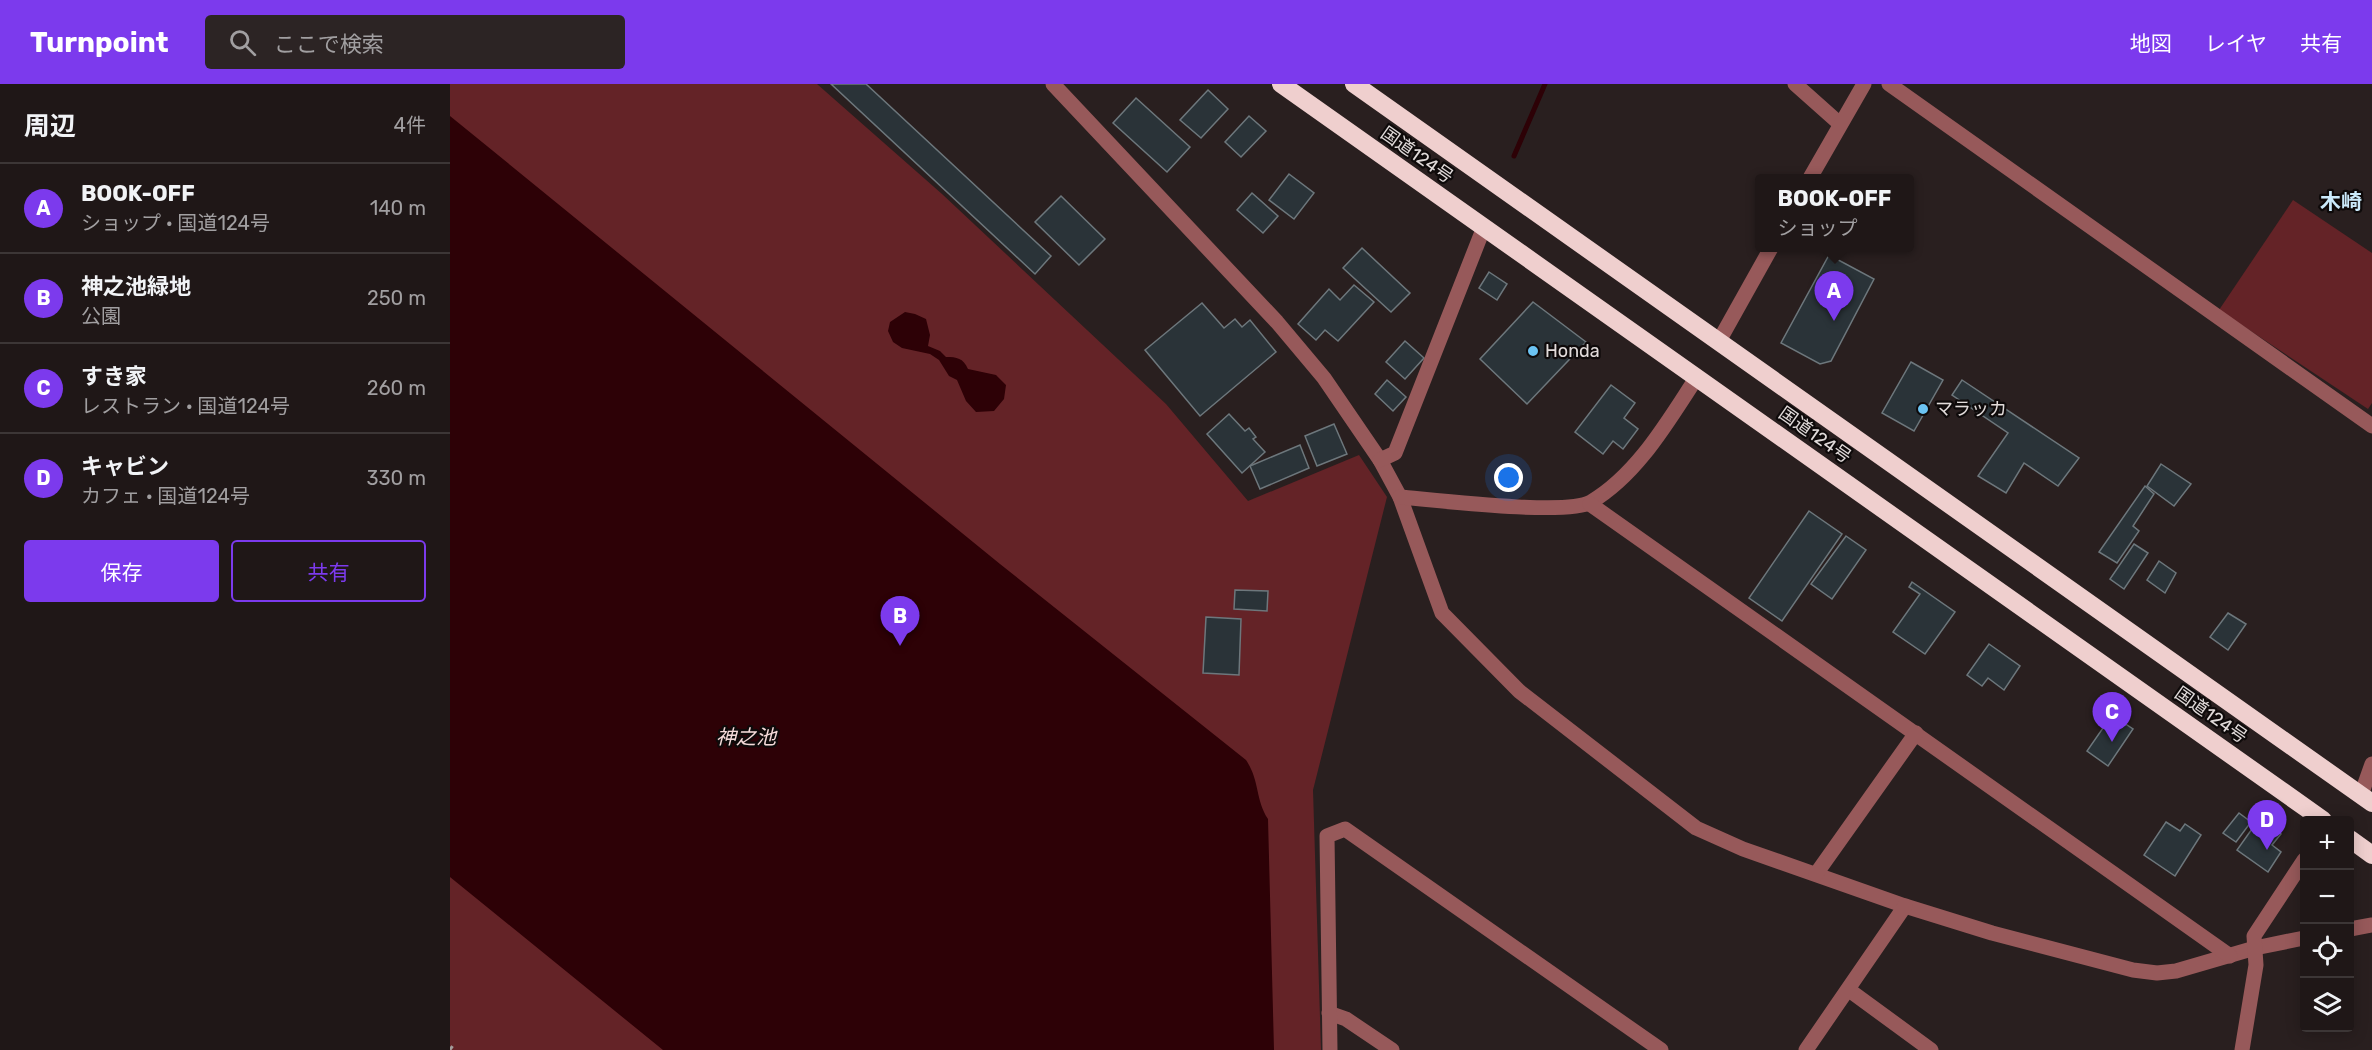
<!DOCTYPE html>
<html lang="ja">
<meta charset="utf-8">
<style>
:root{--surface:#1f1717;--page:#2c2424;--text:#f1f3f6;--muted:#a19fa1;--line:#3c3636;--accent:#7c3aed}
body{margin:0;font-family:Rubik,"Noto Sans JP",sans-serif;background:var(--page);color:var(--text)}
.controls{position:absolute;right:18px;bottom:18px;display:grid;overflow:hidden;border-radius:6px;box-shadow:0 3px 15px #0003}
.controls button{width:54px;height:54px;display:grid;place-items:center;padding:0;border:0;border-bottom:2px solid var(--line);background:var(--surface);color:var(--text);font:30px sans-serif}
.you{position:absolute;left:1059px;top:394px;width:21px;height:21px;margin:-15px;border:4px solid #fff;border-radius:50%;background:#1a73e8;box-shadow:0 0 0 9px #1a73e833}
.badge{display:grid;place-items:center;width:39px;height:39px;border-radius:50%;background:var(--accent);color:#fff;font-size:20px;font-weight:700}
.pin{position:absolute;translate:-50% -50px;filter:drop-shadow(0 2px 3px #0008)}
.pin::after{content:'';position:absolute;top:32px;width:21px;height:18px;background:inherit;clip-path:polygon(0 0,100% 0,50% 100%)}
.popup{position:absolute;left:1305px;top:90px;width:159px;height:78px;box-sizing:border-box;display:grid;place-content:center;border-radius:6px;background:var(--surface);filter:drop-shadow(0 2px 4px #0005);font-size:20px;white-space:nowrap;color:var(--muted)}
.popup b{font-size:22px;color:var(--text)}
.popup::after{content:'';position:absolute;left:50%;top:100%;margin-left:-12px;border:12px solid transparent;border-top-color:var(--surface)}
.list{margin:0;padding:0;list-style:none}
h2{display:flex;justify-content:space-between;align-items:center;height:78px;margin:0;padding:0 24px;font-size:26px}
h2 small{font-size:20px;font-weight:400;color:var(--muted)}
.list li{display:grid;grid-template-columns:39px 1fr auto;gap:18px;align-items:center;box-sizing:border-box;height:90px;padding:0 24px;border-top:2px solid var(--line)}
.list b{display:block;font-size:22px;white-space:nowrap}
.list p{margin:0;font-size:20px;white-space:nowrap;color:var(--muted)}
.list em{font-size:20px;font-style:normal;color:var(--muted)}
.actions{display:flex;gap:12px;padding:18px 24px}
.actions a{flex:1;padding:14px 0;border:2px solid var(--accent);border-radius:6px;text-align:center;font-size:21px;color:var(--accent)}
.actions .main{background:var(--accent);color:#fff}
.icon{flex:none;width:33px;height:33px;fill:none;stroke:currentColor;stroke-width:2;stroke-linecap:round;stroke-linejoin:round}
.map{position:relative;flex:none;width:1922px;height:966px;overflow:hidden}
header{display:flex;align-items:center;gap:36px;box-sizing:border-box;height:84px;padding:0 30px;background:var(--accent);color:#fff}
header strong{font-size:28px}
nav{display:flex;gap:33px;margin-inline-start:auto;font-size:21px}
.search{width:420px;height:54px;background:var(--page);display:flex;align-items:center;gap:15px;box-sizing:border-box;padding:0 21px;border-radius:6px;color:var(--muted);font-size:22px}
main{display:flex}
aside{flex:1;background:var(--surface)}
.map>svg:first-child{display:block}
.green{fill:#642327}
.water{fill:#2d0106}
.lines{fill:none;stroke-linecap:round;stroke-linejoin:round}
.stream{stroke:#2d0106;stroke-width:5}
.building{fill:#2a3338;stroke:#6d777c;stroke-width:1.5}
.minor{stroke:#97595a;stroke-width:15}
.highway{stroke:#efcfce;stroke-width:18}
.rail{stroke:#a39c9b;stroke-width:4.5;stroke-dasharray:3 6;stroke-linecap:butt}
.poi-dot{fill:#6bc3f2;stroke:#0e0a0a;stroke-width:2}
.labels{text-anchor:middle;stroke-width:4.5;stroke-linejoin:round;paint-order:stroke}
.street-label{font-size:18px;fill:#e1dbda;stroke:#0e0a0a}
.poi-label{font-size:18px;fill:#e1dbda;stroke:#0e0a0a;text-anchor:start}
.water-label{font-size:20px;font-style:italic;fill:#f5dad9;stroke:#0e0a0a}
.quarter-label{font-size:21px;font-weight:bold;fill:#cbeafb;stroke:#0e0a0a}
</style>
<header>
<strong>Turnpoint</strong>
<div class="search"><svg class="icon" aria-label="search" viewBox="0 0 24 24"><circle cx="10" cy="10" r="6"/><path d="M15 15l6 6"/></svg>ここで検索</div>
<nav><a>地図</a><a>レイヤ</a><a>共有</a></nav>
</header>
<main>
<aside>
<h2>周辺<small>4件</small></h2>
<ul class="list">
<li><span class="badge">A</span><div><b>BOOK-OFF</b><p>ショップ · 国道124号</p></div><em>140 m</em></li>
<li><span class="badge">B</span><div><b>神之池緑地</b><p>公園</p></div><em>250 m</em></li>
<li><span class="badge">C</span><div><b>すき家</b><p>レストラン · 国道124号</p></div><em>260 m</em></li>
<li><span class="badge">D</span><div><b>キャビン</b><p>カフェ · 国道124号</p></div><em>330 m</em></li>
</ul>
<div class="actions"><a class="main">保存</a><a>共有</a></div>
</aside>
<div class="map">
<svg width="1922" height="966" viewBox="0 0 1922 966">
<rect width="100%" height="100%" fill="#291f1f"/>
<g class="green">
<path d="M0,0H367L492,110L716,320L798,417L909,371L937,413L863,706L871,966H0Z"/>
<path d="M1843,116L1922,169V319L1918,325L1769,226Z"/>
</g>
<g class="water">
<path d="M0,32L550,480L796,676C810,697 805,715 818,735L824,966H213L0,793Z"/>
<path d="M455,228L465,230L476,235L480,251L478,262L490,267L496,273C507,273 513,274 518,285L546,291L556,301L554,315L544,327L526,328L516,317L507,296L499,292L489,276L480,270L452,264L443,258L438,247L440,238Z"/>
</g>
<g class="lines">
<path class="stream" d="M1064,72L1095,0"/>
</g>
<g class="building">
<path d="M381,0H416L601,172L585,190Z"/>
<path d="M758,6L778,25L751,54L730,36Z"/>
<path d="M686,14L740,63L717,88L663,39Z"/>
<path d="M799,32L816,47L791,73L775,58Z"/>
<path d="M839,90L864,109L844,135L819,116Z"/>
<path d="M802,109L828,132L813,149L787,126Z"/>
<path d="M611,112L655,155L629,181L585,138Z"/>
<path d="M912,164L960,209L941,228L893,184Z"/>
<path d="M1379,171L1424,195L1381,277L1370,280L1331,259Z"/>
<path d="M1039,188L1057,200L1047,216L1029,204Z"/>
<path d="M904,201L924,218L888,257L875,246L866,256L848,240L879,205L890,216Z"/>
<path d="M1083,218L1136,258L1077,320L1030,275Z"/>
<path d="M752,219L774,244L785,235L792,243L800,236L826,268L750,332L695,266Z"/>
<path d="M955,257L974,274L955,295L936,278Z"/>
<path d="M1461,278L1493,296L1464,347L1432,329Z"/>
<path d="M937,296L956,313L943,327L925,310Z"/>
<path d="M1512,296L1629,374L1608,402L1574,379L1556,409L1528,392L1558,349L1502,311Z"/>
<path d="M1161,301L1185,319L1174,334L1188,345L1173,365L1163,357L1153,370L1125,348Z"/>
<path d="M779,330L795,347L799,344L806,353L803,355L815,368L792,389L757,350Z"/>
<path d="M884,340L897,370L867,382L855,352Z"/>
<path d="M850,361L859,384L810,405L800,382Z"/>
<path d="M1711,380L1741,400L1724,422L1697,402Z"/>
<path d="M1695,402L1704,410L1683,442L1689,447L1667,479L1649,468Z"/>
<path d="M1359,427L1392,450L1332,537L1299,514Z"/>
<path d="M1396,452L1416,466L1382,515L1361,500Z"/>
<path d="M1684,460L1698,469L1674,505L1660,495Z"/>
<path d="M1709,477L1726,489L1715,509L1697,496Z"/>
<path d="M1462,498L1505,528L1475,570L1443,548L1470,510L1459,503Z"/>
<path d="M785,506L818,507L817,527L784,525Z"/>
<path d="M1778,529L1796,540L1778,566L1760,553Z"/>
<path d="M756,533L791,535L789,591L753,589Z"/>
<path d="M1539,560L1570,582L1554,606L1538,594L1532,602L1517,591Z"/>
<path d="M1662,631L1683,645L1658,682L1637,667Z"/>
<path d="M1789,729L1801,738L1786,758L1773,749Z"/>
<path d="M1809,735L1831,750L1822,761L1831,768L1818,788L1787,766Z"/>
<path d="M1716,738L1730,747L1735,740L1751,751L1725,792L1694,771Z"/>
</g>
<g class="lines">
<g class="minor">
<path d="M603,0L827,238L874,294L930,376L950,413L992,529L1069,607L1246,744L1293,765L1455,822L1542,849L1683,886L1707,889L1726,887L1805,864L1854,854"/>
<path d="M1345,0L1390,40"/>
<path d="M1439,0L1922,342"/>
<path d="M1360,94L1414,0"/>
<path d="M1269,257L1321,164"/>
<path d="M930,376L945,369L1034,143"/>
<path d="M950,413C985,416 1117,432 1141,418C1188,390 1218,337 1247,293"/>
<path d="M1140,420L1780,872"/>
<path d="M1911,711L1922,680"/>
<path d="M1366,790L1466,649"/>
<path d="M1900,845L1922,841"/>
<path d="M1399,906L1481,966"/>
<path d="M879,929L896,935L942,966"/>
<path d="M880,966L877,752L895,745L1211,966"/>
<path d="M1356,966L1455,822"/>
<path d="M1792,966L1806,881L1804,852L1854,776"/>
</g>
<g class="highway">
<path d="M831,0L1873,736"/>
<path d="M904,0L1922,719"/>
<path d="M1900,755L1922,771"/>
</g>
<path class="rail" d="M0,963L4,966"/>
</g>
<g class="poi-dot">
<circle cx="1083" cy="267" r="6"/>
<circle cx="1473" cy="325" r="6"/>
</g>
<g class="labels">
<g class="street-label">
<text transform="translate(967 71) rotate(35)" y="6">国道124号</text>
<text transform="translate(1365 351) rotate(35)" y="6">国道124号</text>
<text transform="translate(1761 631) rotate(35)" y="6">国道124号</text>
</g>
<g class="poi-label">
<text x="1095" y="273">Honda</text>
<text x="1485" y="331">マラッカ</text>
</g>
<g class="water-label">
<text x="296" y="660">神之池</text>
</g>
<g class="quarter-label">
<text x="1891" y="125">木崎</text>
</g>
</g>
</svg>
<div class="controls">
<button>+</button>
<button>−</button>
<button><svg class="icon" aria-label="locate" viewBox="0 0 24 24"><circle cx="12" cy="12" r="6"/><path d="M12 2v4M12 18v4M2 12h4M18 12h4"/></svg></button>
<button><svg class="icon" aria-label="layers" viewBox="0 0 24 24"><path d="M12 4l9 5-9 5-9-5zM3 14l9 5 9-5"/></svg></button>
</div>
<div class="you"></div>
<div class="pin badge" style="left:1384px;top:237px">A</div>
<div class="popup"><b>BOOK-OFF</b>ショップ</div>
<div class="pin badge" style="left:450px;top:562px">B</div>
<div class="pin badge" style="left:1662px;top:658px">C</div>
<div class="pin badge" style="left:1817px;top:766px">D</div>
</div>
</main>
